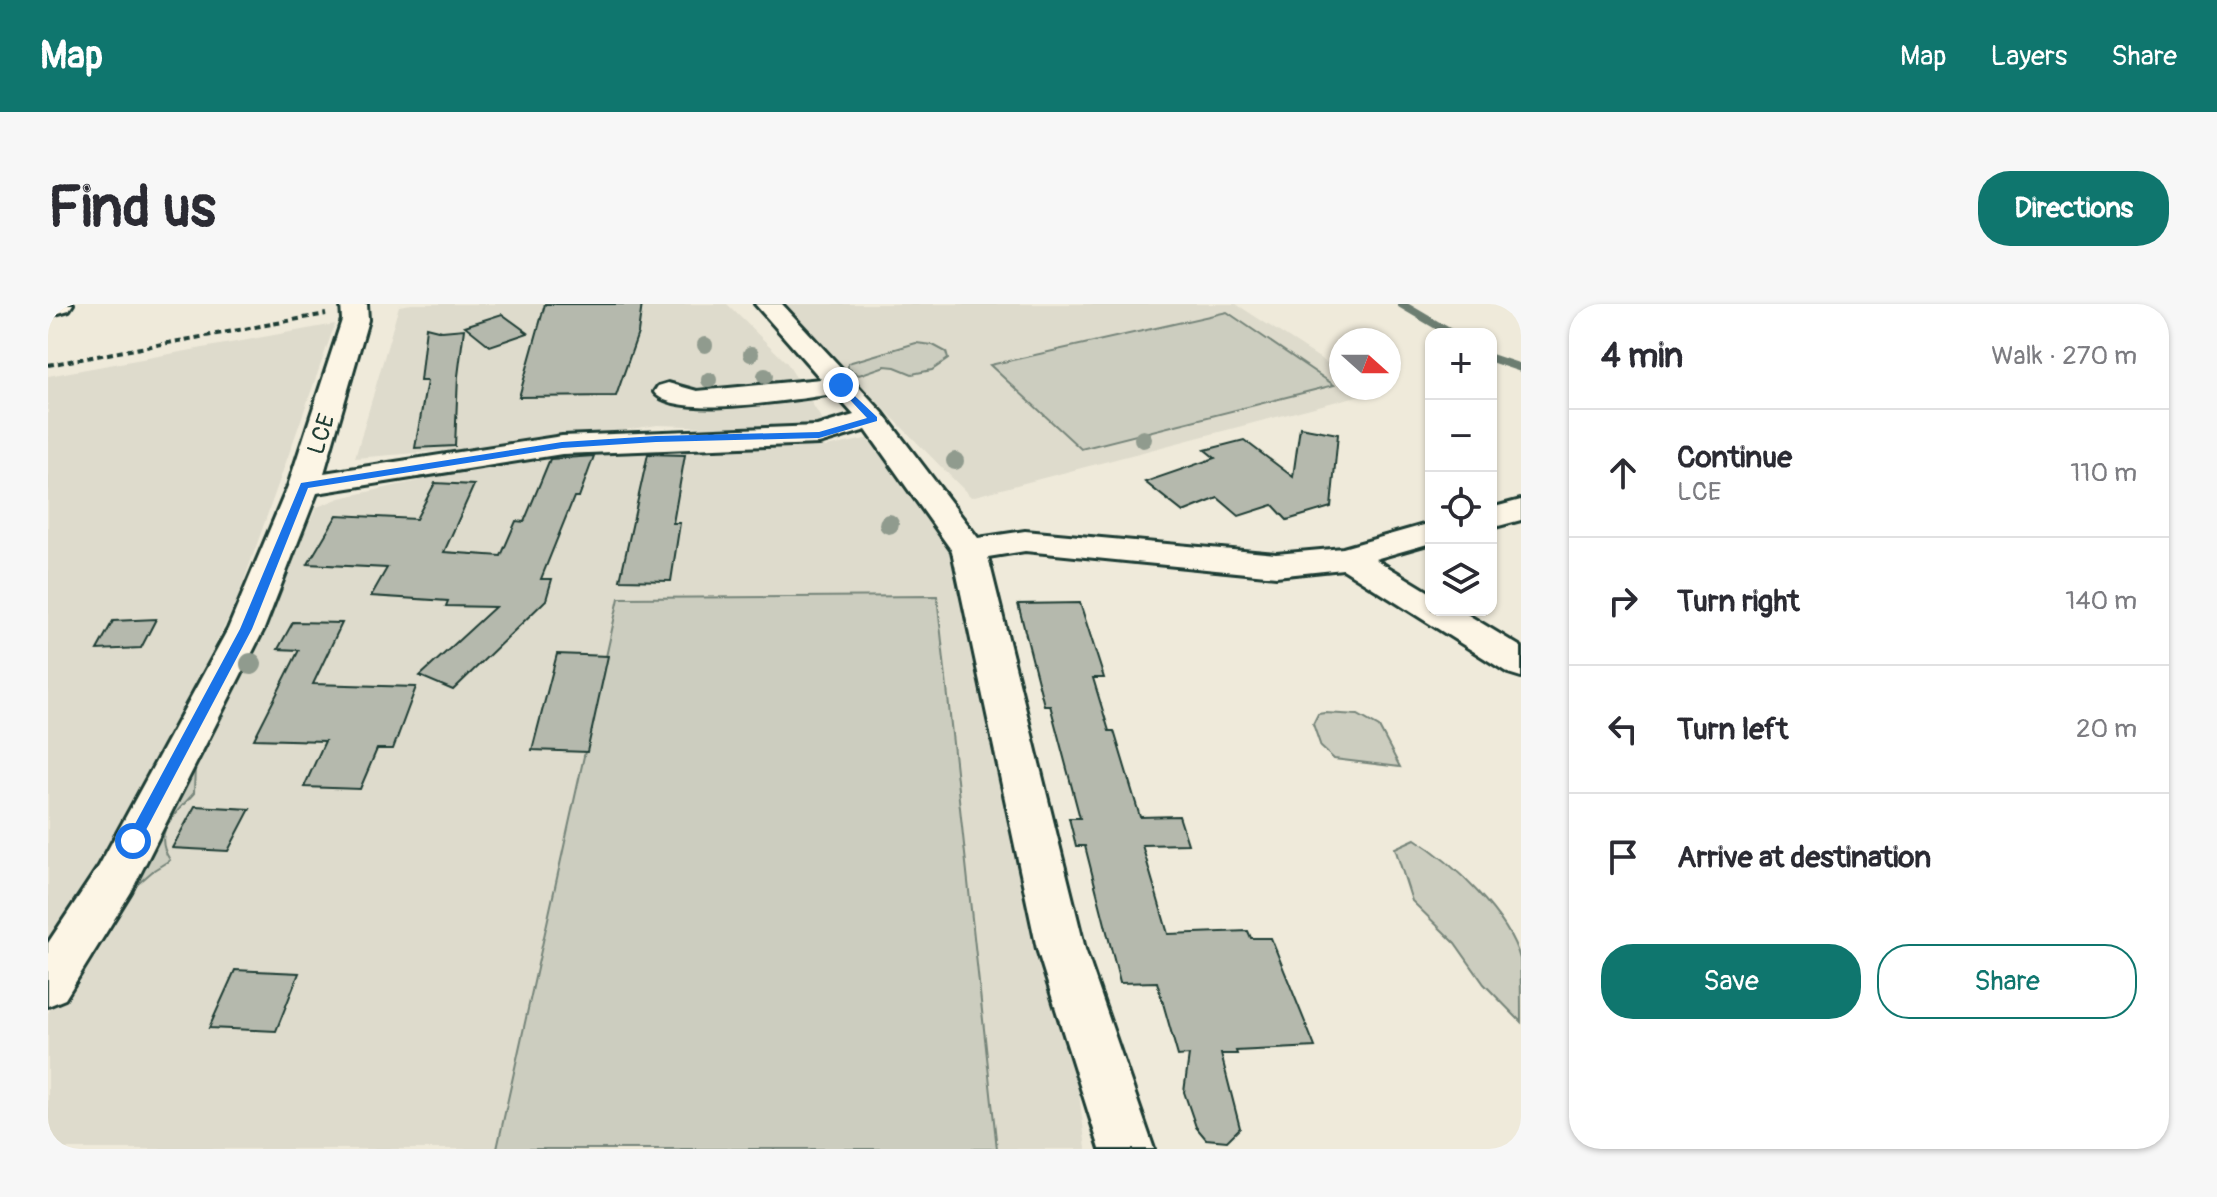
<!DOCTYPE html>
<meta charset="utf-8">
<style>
:root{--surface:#fff;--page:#f7f7f7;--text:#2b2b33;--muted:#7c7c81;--line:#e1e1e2;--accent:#0f766e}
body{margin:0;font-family:Pangolin,sans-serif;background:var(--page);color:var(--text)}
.controls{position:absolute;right:24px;top:24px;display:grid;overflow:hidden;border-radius:16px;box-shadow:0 2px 6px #0004}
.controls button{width:72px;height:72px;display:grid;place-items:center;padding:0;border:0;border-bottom:2px solid var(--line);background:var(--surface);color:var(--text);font:40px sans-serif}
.compass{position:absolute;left:1281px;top:24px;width:72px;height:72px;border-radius:50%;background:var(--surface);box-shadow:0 2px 6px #0004;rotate:111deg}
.stop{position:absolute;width:24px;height:24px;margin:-18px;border:6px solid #1a73e8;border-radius:50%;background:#fff}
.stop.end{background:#1a73e8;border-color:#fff;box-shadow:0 2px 8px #0008}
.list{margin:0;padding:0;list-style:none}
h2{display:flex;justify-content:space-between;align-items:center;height:104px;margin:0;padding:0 32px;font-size:34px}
h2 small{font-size:26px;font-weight:400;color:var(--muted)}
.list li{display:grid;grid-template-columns:52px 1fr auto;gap:24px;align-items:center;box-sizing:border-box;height:128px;padding:0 32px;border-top:2px solid var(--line)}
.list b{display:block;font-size:30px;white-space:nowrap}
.list p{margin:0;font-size:26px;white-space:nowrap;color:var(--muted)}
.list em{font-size:26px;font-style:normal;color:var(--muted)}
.actions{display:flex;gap:16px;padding:24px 32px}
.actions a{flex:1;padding:18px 0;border:2px solid var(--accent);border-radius:32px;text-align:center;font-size:28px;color:var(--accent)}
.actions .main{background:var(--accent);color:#fff}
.icon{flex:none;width:44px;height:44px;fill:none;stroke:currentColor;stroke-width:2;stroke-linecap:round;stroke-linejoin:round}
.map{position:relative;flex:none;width:1473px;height:845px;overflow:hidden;border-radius:32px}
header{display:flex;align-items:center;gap:48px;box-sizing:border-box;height:112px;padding:0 40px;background:var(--accent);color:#fff}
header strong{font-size:38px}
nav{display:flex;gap:44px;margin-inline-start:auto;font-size:28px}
.intro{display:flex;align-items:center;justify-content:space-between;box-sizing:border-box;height:192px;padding:0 48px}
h1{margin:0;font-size:56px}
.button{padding:20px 36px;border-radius:32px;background:var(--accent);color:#fff;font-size:28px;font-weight:700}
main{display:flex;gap:48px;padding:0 48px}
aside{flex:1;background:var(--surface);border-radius:32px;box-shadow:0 2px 6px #0004}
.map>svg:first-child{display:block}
.built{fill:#dedbcc}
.green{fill:#cccdbf;stroke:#76857a;stroke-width:2}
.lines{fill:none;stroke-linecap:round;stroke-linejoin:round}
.stream{stroke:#6c7d71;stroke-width:8}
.building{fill:#b5b9ad;stroke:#1f3d34;stroke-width:2}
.minor-casing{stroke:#1f3d34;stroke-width:6}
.highway-casing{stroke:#1f3d34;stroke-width:6}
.path{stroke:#1f3d34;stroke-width:4;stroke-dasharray:6 4;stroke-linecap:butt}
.minor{fill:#fcf5e5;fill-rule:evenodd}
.highway{fill:#fcf5e5;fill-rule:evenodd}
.tree{fill:#909b8e}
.route{fill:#1a73e8}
.labels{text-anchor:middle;stroke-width:7;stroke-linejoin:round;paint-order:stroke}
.street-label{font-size:24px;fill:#1f3d34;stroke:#fcf5e5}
</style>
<header>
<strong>Map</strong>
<nav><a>Map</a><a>Layers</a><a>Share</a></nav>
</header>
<div class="intro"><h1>Find us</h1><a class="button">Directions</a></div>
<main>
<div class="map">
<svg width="1473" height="845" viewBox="0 0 1473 845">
<rect width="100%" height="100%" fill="#efeada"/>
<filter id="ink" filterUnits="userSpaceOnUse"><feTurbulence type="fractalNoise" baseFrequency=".0125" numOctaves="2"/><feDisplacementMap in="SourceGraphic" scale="16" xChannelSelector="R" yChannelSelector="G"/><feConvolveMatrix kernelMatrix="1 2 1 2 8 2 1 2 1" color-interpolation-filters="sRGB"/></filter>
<g filter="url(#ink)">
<g class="built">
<path d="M364,0H679L739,59L776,119L724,125L610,121L481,140L307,154L351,2Z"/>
<path d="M732,0H1188L1293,68V84H1318L1324,88L923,193Z"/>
<path d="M287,20L188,299L69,537L0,650V72Z"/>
<path d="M837,131L921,246L1013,645L1038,845H0V709L77,574L269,203L292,194L509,146L778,143Z"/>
</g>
<g class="green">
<path d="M1179,8L1286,81L1033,145L942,61Z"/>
<path d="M868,39L885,41L898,48L900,55L884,66L864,70L847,63L837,62L811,71L800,64V59Z"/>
<path d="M889,292L949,845H449L571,294Z"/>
<path d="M1277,409L1310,411L1331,423L1352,463L1286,455L1273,443L1265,420L1270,410Z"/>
<path d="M146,447L153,451L147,462L146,489C127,511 103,527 122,556L106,566L84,585Z"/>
<path d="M1367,535C1404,558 1461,612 1472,655C1473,674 1473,698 1473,718L1436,680L1407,639L1364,597L1347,544Z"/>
</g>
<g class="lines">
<g class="stream">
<path d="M1353,0L1404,30"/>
<path d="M1443,54L1473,64"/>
</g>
</g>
<g class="building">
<path d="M497,0H594L590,29L568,92L471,93Z"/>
<path d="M454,10L480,29L442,42L417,22Z"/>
<path d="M378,23L394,27L416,25L410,72L407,142L367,144L379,77H372Z"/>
<path d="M1252,123L1290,130L1283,203L1239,216L1225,201L1191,212L1170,194L1135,208L1097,178L1167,154L1157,146L1196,136L1245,173Z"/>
<path d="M600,150L637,151L625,219H632L623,277L572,276Z"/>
<path d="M546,152L531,193H526L493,275H504L498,296L405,386L372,372L447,303L398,302L400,297L323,292L339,264L260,260L289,211L368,215L387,179L426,181L396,248L453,252L468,217L476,218L502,155Z"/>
<path d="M1032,299L1056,374H1045L1061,427H1066L1092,513L1131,512L1140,540L1094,541L1120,630L1200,627L1203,634H1223L1267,743L1188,747L1189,750H1173L1192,824L1179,837L1158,835L1148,823L1136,788L1141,751L1130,752L1109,678L1072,679L1037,542H1028L1021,514H1032L1002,401H996L970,300Z"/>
<path d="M108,315L93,344L49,346L65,317Z"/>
<path d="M245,318L294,319L265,380L368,383L345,445H329L312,485L256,483L277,437L206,435L251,346L230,345Z"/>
<path d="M509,350L560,352L539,448L484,446Z"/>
<path d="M147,502L202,505L180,547L124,544Z"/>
<path d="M187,666L251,669L228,727L161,724Z"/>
</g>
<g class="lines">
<defs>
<g id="minor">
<path d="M293,0H319L320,16L276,169L514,132L769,122L806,111L787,90C752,94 626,117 606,88L610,82L620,79L649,87L773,75L707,0H734L835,109L930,234L977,227L1228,250L1295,244L1383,219V239L1327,255L1383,289V306H1412L1473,343V373L1460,369L1295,265L1228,272L977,247L940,253L1037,645L1106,845H1052L989,645L904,247L818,126L771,140L514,150L269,189L216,325L83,588L17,695L0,702V639L51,562L180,325L240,182L294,16Z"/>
<path d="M1473,196V216L1443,224V204Z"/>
</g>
<path id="highway" d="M0,0H25L21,6L0,12Z"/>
</defs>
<use href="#minor" class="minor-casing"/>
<use href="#highway" class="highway-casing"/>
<path class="path" d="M0,61L278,10"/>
<use href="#minor" class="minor"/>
<use href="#highway" class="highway"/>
</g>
<g class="tree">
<circle cx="657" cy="41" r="8"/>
<circle cx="703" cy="50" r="8"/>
<circle cx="717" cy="72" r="8"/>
<circle cx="661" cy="76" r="8"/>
<circle cx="1095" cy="135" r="9"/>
<circle cx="907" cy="157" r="9"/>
<circle cx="841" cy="220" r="10"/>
<circle cx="203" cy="360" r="11"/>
</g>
</g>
<path class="route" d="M793,79L829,113V117L771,134L608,138L514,144L260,184L204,325L90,541H80V533L192,325L253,179L514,138L608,132L771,128L819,114L790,83Z"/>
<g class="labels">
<g class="street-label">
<text transform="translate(273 130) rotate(-72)" y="8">LCE</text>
</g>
</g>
</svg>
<div class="controls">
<button>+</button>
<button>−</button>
<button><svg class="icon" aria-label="locate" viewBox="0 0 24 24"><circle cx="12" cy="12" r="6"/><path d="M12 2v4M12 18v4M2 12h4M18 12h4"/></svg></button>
<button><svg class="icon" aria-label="layers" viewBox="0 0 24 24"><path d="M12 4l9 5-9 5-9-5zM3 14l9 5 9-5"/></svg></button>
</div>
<svg class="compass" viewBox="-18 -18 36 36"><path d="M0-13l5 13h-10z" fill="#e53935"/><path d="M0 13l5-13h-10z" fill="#7c7c81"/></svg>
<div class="stop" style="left:85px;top:537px"></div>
<div class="stop end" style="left:793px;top:81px"></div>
</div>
<aside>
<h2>4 min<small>Walk · 270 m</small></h2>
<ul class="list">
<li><svg class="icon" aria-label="ahead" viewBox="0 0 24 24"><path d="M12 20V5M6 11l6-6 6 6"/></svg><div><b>Continue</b><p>LCE</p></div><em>110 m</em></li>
<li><svg class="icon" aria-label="right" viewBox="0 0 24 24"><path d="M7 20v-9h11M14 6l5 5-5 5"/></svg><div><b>Turn right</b></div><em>140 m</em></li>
<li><svg class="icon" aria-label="left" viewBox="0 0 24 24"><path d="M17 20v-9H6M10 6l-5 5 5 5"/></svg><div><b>Turn left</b></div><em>20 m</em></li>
<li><svg class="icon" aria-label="arrive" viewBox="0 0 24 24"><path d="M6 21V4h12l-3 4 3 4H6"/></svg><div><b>Arrive at destination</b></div></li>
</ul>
<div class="actions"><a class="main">Save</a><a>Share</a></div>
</aside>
</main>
